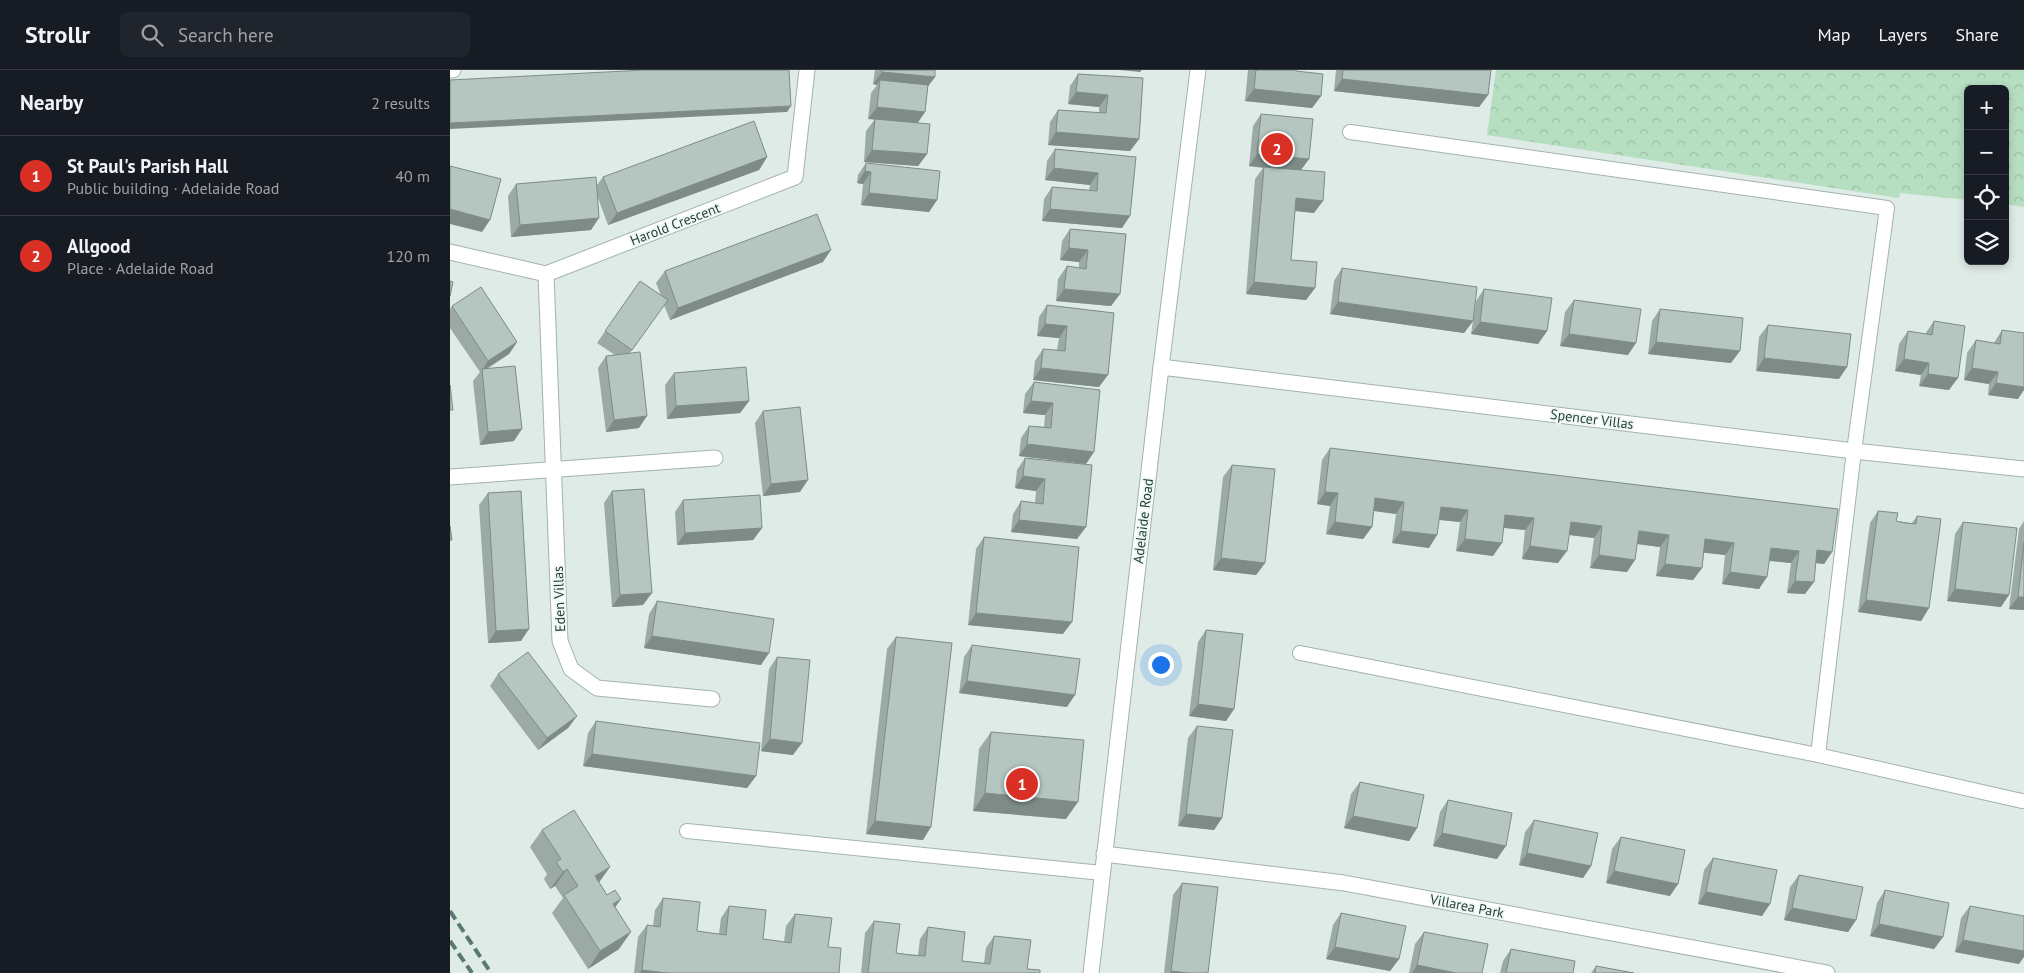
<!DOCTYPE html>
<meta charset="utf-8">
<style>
:root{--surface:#171b24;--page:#20242c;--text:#f1f3f6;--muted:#9ea1a6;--line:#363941;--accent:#d93025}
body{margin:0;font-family:"PT Sans",sans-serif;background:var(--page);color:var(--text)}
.controls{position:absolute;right:15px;top:15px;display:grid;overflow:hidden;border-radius:8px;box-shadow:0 2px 8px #0003}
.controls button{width:45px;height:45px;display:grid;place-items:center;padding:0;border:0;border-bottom:1px solid var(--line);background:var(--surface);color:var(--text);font:25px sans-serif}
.you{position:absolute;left:710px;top:594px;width:18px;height:18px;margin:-12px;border:4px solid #fff;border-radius:50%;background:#1a73e8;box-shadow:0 0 0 8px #1a73e833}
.badge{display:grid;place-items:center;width:32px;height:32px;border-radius:50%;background:var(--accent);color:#fff;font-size:16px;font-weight:700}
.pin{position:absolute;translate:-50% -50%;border:2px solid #fff;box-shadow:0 1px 5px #0006}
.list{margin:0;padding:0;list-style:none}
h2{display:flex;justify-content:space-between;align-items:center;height:65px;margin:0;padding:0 20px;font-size:21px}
h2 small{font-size:16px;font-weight:400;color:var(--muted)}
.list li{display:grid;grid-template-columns:32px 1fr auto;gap:15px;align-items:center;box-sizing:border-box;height:80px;padding:0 20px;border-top:1px solid var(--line)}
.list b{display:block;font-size:19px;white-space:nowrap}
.list p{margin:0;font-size:16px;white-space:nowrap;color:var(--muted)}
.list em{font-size:16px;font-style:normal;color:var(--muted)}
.icon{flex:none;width:28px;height:28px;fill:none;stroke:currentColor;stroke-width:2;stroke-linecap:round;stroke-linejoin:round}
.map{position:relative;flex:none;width:1574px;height:903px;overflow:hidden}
header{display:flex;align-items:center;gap:30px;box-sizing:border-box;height:70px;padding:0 25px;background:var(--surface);border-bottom:1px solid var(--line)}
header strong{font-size:24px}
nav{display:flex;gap:28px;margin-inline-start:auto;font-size:18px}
.search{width:350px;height:45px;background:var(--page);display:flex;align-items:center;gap:12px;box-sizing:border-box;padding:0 18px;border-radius:8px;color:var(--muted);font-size:19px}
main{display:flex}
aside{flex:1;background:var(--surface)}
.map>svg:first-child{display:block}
.forest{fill:url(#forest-crowns)}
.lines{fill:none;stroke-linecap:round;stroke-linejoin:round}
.service-casing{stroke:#a2b3ad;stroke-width:16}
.minor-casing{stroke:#a2b3ad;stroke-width:17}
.tertiary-casing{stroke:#a2b3ad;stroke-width:17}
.service{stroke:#fff;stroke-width:14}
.minor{stroke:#fff;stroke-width:15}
.tertiary{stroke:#fff;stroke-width:15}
.rail{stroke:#597870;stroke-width:4;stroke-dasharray:10 5;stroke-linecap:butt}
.wall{fill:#9baaa4}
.shaded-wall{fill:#7e8b86}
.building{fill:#b4c6bf;stroke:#7e8b86}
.labels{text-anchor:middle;stroke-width:4;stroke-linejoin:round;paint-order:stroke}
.street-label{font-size:14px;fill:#1f3c34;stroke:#f0f8f4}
</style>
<header>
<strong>Strollr</strong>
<div class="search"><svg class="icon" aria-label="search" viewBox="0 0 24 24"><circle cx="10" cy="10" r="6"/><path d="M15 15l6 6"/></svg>Search here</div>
<nav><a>Map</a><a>Layers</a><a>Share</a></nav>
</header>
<main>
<aside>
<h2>Nearby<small>2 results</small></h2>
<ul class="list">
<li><span class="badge">1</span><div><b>St Paul's Parish Hall</b><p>Public building · Adelaide Road</p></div><em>40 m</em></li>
<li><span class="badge">2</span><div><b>Allgood</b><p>Place · Adelaide Road</p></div><em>120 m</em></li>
</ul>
</aside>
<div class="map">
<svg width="1574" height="903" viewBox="0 0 1574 903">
<defs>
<pattern id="forest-crowns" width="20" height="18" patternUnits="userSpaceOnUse" patternTransform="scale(1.25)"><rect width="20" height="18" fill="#b6dec1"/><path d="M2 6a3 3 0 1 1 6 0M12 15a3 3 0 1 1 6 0" fill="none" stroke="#9cbfa6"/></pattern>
</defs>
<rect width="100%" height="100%" fill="#dfebe6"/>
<path class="forest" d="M1046,0H1574V137L1555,134V19H1518V130L1450,123L1449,128L1037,65Z"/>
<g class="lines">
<defs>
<g id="service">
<path d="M900,62L1437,138L1404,381L1368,685"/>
<path d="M850,583L1368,685L1572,731"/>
<path d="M237,761L652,803"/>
</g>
<g id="minor">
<path d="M0,0H3"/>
<path d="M0,182L96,204L345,107L357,0"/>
<path d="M96,204L110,571L121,599L147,618L262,629"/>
<path d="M711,297L1404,381L1574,399"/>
<path d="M0,407L265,388"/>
<path d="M654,784L894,813L1377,903"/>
</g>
<path id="tertiary" d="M641,903L711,297L748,0"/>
</defs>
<use href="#service" class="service-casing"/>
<use href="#minor" class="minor-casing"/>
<use href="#tertiary" class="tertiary-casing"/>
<use href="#service" class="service"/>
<use href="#minor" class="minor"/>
<use href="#tertiary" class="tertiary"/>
<g class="rail">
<path d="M0,841L41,903"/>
<path d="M0,871L22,903"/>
</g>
</g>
<g class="wall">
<path d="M425,0H485V7L478,16L475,42L467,53L477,84L468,96L414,92L416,61L425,49H418L421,23L427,15L423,14Z"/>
<path d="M798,0H846V1L871,26L862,38L795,31Z"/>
<path d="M886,0H1041L1038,25L1029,37L884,21Z"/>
<path d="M628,4L693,8L689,69L680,81L598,75L600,52L608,40L649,43V37L618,34L620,16Z"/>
<path d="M811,44L859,89L851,100L864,143L845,141L841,190L865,218L856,230L796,224L805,109L813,98L799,96L803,56Z"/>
<path d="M605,79L686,87L672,158L592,151L594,129L602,117L639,120L640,115L595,110L597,91Z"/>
<path d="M317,87L309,100L158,155L148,128L141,160L61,167L58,126L66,114L147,115L153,107Z"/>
<path d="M416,93L487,130L479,142L411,135L413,114L407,113L408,105Z"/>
<path d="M620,159L676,164L670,224L661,236L606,231L608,209L617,196L629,198V192L610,190L612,171Z"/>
<path d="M373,192L220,250L214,235L180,283L189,358L156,362L148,298L156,286L165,285L147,273L190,211L211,225L206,213L215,201Z"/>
<path d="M892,198L1023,251L1014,263L880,244L884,211Z"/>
<path d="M1034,219L1097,261L1088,274L1021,264L1026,231Z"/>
<path d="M1124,230L1178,285L1110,276L1115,242Z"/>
<path d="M597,235L664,243L649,317L583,310L585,291L593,279L607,280L609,268L587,266L589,247Z"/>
<path d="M2,236L67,272L59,284L37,299L64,371L30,375L23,311L30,302L0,258V239Z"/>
<path d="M1210,239L1281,293L1198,284L1202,251Z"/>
<path d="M1484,251L1499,320L1469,316L1471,305L1445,301L1449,274L1458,261L1475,264Z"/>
<path d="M1318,255L1389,309L1306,301L1309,267Z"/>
<path d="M1552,260L1568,329L1538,325L1539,314L1514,310L1517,283L1526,270L1544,273Z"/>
<path d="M224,303L299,331L290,343L217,349L215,315Z"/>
<path d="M584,312L650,320L636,394L569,386L571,368L579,356L594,357L595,345L573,343L575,324Z"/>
<path d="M313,341L350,422L313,426L305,353Z"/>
<path d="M880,378L1382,482L1374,494L1366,493L1355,524L1337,523L1341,493L1319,491L1309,519L1272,514L1275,485L1254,482L1252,498L1243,510L1206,506L1210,477L1187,474L1177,502L1140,498L1144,468L1119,465L1108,493L1072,489L1075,460L1054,458L1043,486L1006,481L1010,452L989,450L979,478L942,473L946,444L924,441L922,457L913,469L876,464L880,436L867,434L872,390Z"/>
<path d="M575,388L642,395L627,469L561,462L563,444L571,431L585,433L586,421L565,418L567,400Z"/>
<path d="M782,395L815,493L806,505L763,500L773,407Z"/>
<path d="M162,421L193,535L162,537L154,433Z"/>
<path d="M38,423L71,571L38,573L29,435Z"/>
<path d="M233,430L312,458L303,470L227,475L225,442Z"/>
<path d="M1428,441L1446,451L1462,453L1467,446L1479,538L1471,551L1408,542L1420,453Z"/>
<path d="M1574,451V540L1559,539L1569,459Z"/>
<path d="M1513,452L1551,537L1497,531L1505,464Z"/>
<path d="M534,467L613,564L518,555L526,479Z"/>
<path d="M207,531L311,595L194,578L199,544Z"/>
<path d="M756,560L784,639L776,651L739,646L748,572Z"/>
<path d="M446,567L473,770L416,764L437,579Z"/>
<path d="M522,575L617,637L509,623L514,587Z"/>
<path d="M327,587L343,685L311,681L319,599Z"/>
<path d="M48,604L127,646L118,658L88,680L40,616Z"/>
<path d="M146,651L306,706L297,718L133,696L138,663Z"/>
<path d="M747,656L772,748L764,760L728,756L738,668Z"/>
<path d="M541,662L616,749L523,741L529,679Z"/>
<path d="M910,712L967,758L959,771L894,758L901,724Z"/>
<path d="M998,730L1047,789L983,776L990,742Z"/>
<path d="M1084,750L1141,796L1133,808L1069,795L1075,762Z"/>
<path d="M92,760L149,813L157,825L171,829L165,837L169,879L138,899L102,843L113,828L105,816L100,819L94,809L97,804L80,777Z"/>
<path d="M1171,767L1220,826L1156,813L1162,779Z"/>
<path d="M1263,788L1312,846L1248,834L1254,800Z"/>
<path d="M1349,805L1406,850L1398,862L1334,850L1340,817Z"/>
<path d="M732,813L758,903H714L723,825Z"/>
<path d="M1435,820L1493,867L1484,879L1420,866L1427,833Z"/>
<path d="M213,828L247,861L269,864L271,848L279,836L313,869L334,872L336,856L345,844L378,877L389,903H184L188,867L197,855L203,856L205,840Z"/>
<path d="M1520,836L1569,894L1505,882L1511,848Z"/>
<path d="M891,843L949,889L940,901L876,889L883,855Z"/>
<path d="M424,851L446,883L468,885L470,869L478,857L512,891L534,893L536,878L544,866L577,899L590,903H411L415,863Z"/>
<path d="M974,862L1032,903H959L965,874Z"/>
<path d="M1061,879L1123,903H1050L1053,891Z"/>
<path d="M1146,896L1184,903H1141Z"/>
</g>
<g class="shaded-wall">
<path d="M670,0H692L690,2Z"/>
<path d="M432,2L485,7L476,19L430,10L427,15L423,14Z"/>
<path d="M892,9L1038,25L1029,37L884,21Z"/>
<path d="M804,19L871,26L862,38L795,31Z"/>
<path d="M626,22L658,25L649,37L618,34Z"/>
<path d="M341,36L337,42L0,59V53Z"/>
<path d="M427,37L475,42L467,54L418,49Z"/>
<path d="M606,62L689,69L680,81L598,75Z"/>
<path d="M422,80L477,84L468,96L414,92Z"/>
<path d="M807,84L859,89L850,101L799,96Z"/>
<path d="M317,87L309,100L158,155L167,143Z"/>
<path d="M604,98L648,103L640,115L595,110Z"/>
<path d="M415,101L421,102L413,114L407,113Z"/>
<path d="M419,123L487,130L479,142L411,135Z"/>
<path d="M846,128L873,131L864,143L838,140Z"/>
<path d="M0,139L40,150L32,162L0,154Z"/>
<path d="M600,139L680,146L672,158L592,151Z"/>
<path d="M149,148L141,160L61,167L70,155Z"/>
<path d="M619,178L638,180L629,192L610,190Z"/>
<path d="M381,180L373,192L220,250L228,238Z"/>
<path d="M804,212L865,218L856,230L796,224Z"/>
<path d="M614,219L670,224L661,236L606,231Z"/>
<path d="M888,232L1023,251L1014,263L880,244Z"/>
<path d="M1030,252L1097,261L1088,274L1021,264Z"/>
<path d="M595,254L617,256L609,268L587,266Z"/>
<path d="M1119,264L1186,273L1178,285L1110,276Z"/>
<path d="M67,272L59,284L32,301V300L38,291Z"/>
<path d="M1206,272L1290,281L1281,293L1198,284Z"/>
<path d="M1314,288L1397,297L1389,309L1306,301Z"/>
<path d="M1454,289L1479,293L1471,305L1445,301Z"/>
<path d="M591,298L658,305L649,317L583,310Z"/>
<path d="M1522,298L1548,302L1539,314L1514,310Z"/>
<path d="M1478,304L1508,308L1499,320L1469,316Z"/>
<path d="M1546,313L1574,317V320L1568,329L1538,325Z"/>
<path d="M299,331L290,343L217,349L226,336Z"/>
<path d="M581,331L603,333L595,345L573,343Z"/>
<path d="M197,346L189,358L156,362L164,350Z"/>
<path d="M72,359L64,371L30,375L38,362Z"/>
<path d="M577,374L644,382L636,394L569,386Z"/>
<path d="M573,406L595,409L586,421L565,418Z"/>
<path d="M358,410L350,422L313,426L321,414Z"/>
<path d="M875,422L888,423L880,436L867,434Z"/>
<path d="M925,428L954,432L946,444L917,440Z"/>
<path d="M991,437L1018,440L1010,452L982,449Z"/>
<path d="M1055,445L1084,448L1075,460L1047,457Z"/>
<path d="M569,450L636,457L627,469L561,462Z"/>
<path d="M885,452L922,457L913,469L876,464Z"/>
<path d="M1121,452L1152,456L1144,468L1112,464Z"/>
<path d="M312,458L303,470L227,475L235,463Z"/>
<path d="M951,461L987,465L979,478L942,473Z"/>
<path d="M1189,461L1219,465L1210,477L1180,473Z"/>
<path d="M1015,469L1052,473L1043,486L1006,481Z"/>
<path d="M1255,469L1284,473L1275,485L1247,482Z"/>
<path d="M1080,476L1117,481L1108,493L1072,489Z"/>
<path d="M1321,478L1349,481L1341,493L1312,490Z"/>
<path d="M1367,480L1382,482L1374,494L1359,492Z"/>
<path d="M1149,485L1185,490L1177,502L1140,498Z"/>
<path d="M771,488L815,493L806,505L763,500Z"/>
<path d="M1215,494L1252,498L1243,510L1206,506Z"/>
<path d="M1280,502L1317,507L1309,519L1272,514Z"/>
<path d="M1345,511L1364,512L1355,524L1337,523Z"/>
<path d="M1505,519L1559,525L1551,537L1497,531Z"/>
<path d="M202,523L193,535L162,537L170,525Z"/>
<path d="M1568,527H1574V540L1559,539Z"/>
<path d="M1416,530L1479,538L1471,551L1408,542Z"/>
<path d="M526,543L622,552L613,564L518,555Z"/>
<path d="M79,559L71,571L38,573L46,561Z"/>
<path d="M202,566L319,583L311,595L194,578Z"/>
<path d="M517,611L625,625L617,637L509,623Z"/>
<path d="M748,634L784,639L776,651L739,646Z"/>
<path d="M127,646L118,658L88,680L97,668Z"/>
<path d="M320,669L352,673L343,685L311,681Z"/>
<path d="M142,684L306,706L297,718L133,696Z"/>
<path d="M535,723L628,732L616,749L523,741Z"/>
<path d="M736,744L772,748L764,760L728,756Z"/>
<path d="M903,746L967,758L959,771L894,758Z"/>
<path d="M425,751L481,757L473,770L416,764Z"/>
<path d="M992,763L1056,776L1047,789L983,776Z"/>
<path d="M1077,783L1141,796L1133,808L1069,795Z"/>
<path d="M160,797L148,814L145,806Z"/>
<path d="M117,799L105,816L100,819L113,802Z"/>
<path d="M1164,801L1228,814L1220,826L1156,813Z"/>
<path d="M1256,822L1320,834L1312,846L1248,834Z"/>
<path d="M171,829L159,846L163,834Z"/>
<path d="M1342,838L1406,850L1398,862L1334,850Z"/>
<path d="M1429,854L1493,867L1484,879L1420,866Z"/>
<path d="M181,862L169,879L138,899L150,881Z"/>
<path d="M1513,870L1574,881V887L1569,894L1505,882Z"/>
<path d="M885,877L949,889L940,901L876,889Z"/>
<path d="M967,895L1006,903H962Z"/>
<path d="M192,900L217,903H189Z"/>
<path d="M721,901L738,903H720Z"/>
</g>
<g class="building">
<path d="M195,0H339L341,36L0,53V10Z"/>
<path d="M432,0H485V7L432,2Z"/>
<path d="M806,0H846V1L873,4L871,26L804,19Z"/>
<path d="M893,0H1041L1038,25L892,9Z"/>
<path d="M628,4L693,8L689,69L606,62L608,40L656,43L658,25L626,22Z"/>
<path d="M430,10L478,15L475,42L427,37Z"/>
<path d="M811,44L863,49L859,89L807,84Z"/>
<path d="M425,49L480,54L477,84L422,80Z"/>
<path d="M304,51L317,87L167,143L153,107Z"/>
<path d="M605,79L686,87L680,146L600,139L602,117L647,121L648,103L604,98Z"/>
<path d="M416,93L490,101L487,130L419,123L421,102L415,101Z"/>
<path d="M0,96L51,109L40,150L0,139Z"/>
<path d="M814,97L875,102L873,131L846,128L841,190L867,192L865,218L804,212Z"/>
<path d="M146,107L149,148L70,155L66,114Z"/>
<path d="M367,144L381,180L228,238L215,201Z"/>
<path d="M620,159L676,164L670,224L614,219L617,196L636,199L638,180L619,178Z"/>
<path d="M892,198L1027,217L1023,251L888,232Z"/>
<path d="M0,211L3,212L0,226Z"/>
<path d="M190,211L218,230L182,280L155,261Z"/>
<path d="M31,217L67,272L38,291L2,236Z"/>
<path d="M1034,219L1102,228L1097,261L1030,252Z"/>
<path d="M1124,230L1191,239L1186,273L1119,264Z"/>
<path d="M597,235L664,243L658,305L591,298L593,279L615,281L617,256L595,254Z"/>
<path d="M1210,239L1293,248L1290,281L1206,272Z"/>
<path d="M1484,251L1515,256L1508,308L1478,304L1479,293L1454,289L1458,261L1482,265Z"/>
<path d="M1318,255L1401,264L1397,297L1314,288Z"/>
<path d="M1552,260L1574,263V317L1546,313L1548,302L1522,298L1526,270L1550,274Z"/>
<path d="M190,282L197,346L164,350L156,286Z"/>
<path d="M65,296L72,359L38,362L32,299Z"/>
<path d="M296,297L299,331L226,336L224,303Z"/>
<path d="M584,312L650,320L644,382L577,374L579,356L601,358L603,333L581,331Z"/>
<path d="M0,315L3,340H0Z"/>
<path d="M350,337L358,410L321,414L313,341Z"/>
<path d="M880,378L1388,439L1382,482L1367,480L1364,512L1345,511L1349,481L1321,478L1317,507L1280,502L1284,473L1270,471L1255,469L1252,498L1215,494L1219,465L1189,461L1185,490L1149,485L1152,456L1121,452L1117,481L1080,476L1084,448L1055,445L1052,473L1015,469L1018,440L991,437L987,465L951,461L954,432L925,428L922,457L885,452L888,423L875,422Z"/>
<path d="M575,388L642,395L636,457L569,450L571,431L593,434L595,409L573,406Z"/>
<path d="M782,395L825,399L815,493L771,488Z"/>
<path d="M194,419L202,523L170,525L162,421Z"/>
<path d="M71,421L79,559L46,561L38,423Z"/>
<path d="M310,425L312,458L235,463L233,430Z"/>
<path d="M1428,441L1448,443L1446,451L1455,453L1466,454L1467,446L1491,449L1479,538L1416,530Z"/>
<path d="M1513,452L1567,458L1559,525L1505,519Z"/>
<path d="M0,456L2,470H0Z"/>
<path d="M534,467L629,477L622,552L526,543Z"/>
<path d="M1574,473V527H1568Z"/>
<path d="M207,531L324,549L319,583L202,566Z"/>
<path d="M756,560L793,564L784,639L748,634Z"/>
<path d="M446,567L502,573L481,757L425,751Z"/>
<path d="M522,575L630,589L625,625L517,611Z"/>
<path d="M78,582L127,646L97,668L48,604Z"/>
<path d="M327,587L360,590L352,673L320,669Z"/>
<path d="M146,651L310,673L306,706L142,684Z"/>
<path d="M747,656L783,660L772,748L736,744Z"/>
<path d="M541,662L634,670L628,732L535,723Z"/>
<path d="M910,712L974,725L967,758L903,746Z"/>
<path d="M998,730L1062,743L1056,776L992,763Z"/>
<path d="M124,740L160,797L145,806L157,825L165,820L171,829L163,834L181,862L150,881L114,825L128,816L117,799L113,802L106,792L111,789L92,760Z"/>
<path d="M1084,750L1148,763L1141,796L1077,783Z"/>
<path d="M1171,767L1235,780L1228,814L1164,801Z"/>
<path d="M1263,788L1327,800L1320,834L1256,822Z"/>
<path d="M1349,805L1413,817L1406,850L1342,838Z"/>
<path d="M732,813L768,817L758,903H738L721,901Z"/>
<path d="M1435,820L1499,833L1493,867L1429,854Z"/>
<path d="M213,828L250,832L247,861L276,865L279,836L316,840L313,869L328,871L341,873L345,844L382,848L378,877L391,878L389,903H217L192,900L197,855L210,857Z"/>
<path d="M1520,836L1574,846V881L1513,870Z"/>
<path d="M891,843L956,856L949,889L885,877Z"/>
<path d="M424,851L450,854L446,883L459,885L475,886L478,857L515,862L512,891L540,894L544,866L581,870L577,899L590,900V903H418Z"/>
<path d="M974,862L1038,874L1032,903H1006L967,895Z"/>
<path d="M1061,879L1125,891L1123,903H1056Z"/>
<path d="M1146,896L1184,903H1145Z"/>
</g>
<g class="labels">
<g class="street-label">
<text transform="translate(225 154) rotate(-21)" y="5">Harold Crescent</text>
<text transform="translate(1142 349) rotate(7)" y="5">Spencer Villas</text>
<text transform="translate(693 451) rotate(-83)" y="5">Adelaide Road</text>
<text transform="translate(109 529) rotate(-92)" y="5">Eden Villas</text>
<text transform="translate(1017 836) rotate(11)" y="5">Villarea Park</text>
</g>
</g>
</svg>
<div class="controls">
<button>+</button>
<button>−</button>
<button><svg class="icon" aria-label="locate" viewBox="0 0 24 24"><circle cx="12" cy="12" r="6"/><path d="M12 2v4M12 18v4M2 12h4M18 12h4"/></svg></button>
<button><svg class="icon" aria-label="layers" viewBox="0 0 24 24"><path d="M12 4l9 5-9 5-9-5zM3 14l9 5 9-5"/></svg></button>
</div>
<div class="you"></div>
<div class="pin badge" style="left:572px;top:714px">1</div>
<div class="pin badge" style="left:827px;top:79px">2</div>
</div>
</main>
